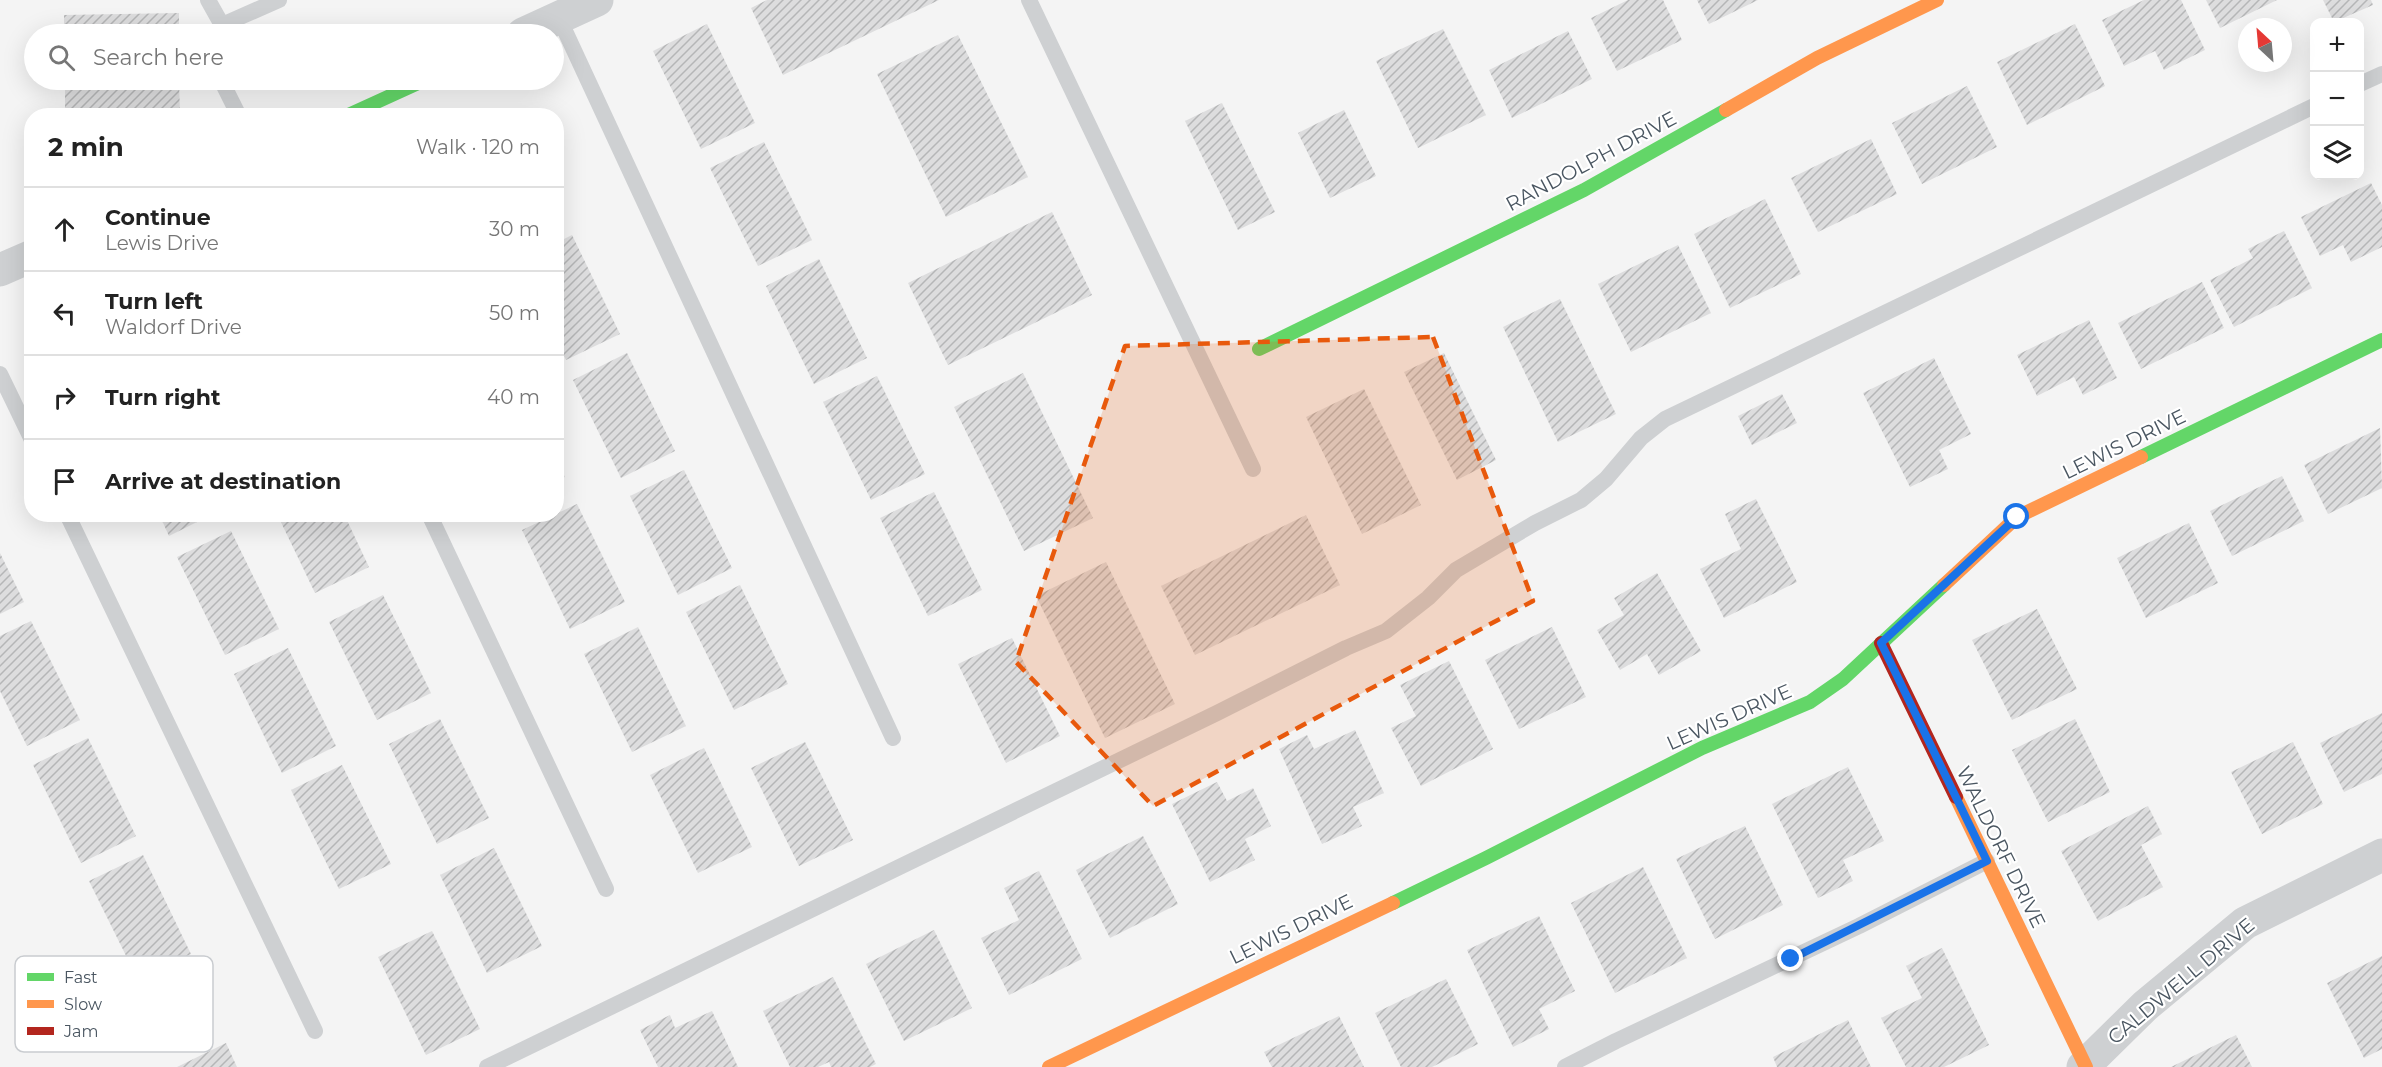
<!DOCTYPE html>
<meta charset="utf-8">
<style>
:root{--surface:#fff;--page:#f2f2f2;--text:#222;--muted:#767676;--line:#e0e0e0}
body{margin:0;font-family:Montserrat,sans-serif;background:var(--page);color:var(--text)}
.controls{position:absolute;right:18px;top:18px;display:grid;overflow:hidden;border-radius:12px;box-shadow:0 6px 24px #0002}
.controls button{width:54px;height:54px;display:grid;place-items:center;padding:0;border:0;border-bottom:2px solid var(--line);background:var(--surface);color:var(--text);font:30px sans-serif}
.compass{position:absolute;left:2238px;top:18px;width:54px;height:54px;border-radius:50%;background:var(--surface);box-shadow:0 6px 24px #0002;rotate:334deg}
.stop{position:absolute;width:18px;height:18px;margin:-14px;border:4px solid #1a73e8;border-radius:50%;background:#fff}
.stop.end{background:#1a73e8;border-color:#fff;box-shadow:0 2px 6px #0008}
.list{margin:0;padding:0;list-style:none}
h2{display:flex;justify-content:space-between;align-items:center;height:78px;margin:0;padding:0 24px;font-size:26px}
h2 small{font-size:20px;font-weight:400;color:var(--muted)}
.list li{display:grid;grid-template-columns:39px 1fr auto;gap:18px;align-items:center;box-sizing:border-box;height:84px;padding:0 24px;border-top:2px solid var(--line)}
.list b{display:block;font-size:22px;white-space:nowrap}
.list p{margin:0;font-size:20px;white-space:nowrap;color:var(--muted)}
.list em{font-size:20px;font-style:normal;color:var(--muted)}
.icon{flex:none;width:33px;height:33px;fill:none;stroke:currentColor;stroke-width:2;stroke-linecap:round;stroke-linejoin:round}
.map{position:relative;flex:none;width:2382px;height:1067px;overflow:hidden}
.search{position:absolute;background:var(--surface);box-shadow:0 6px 24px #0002;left:24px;top:24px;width:540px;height:66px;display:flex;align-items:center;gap:15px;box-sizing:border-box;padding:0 21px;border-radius:33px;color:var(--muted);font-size:22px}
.panel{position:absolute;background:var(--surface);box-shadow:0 6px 24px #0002;left:24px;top:108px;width:540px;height:414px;border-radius:24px}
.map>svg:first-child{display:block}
.building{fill:url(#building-hatch)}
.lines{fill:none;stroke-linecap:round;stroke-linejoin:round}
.lane{stroke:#ced0d2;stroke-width:16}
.street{stroke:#ced0d2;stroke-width:33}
.fast{stroke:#63d668;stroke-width:14}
.slow{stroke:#ff974d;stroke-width:14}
.jam{stroke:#b3261e;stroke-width:14}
.route{stroke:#1a73e8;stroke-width:8}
.marked{fill:#e8590c;fill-opacity:0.2;stroke:#e8590c;stroke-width:4.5;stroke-dasharray:12 8;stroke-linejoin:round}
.labels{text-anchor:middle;stroke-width:4.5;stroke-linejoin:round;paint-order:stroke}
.street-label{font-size:20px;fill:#4a5661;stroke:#fff}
.key{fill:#fff;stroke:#c9ccd0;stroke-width:1.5}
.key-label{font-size:16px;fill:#4a5661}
</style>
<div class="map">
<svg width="2382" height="1067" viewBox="0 0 2382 1067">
<defs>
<pattern id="building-hatch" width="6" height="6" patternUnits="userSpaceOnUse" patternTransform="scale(1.5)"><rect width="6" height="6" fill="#ddddde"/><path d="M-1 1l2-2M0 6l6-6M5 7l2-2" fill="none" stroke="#b5b6b7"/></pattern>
</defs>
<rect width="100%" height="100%" fill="#f4f4f4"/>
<g class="building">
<path d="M767,0H939L783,75L751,8Z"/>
<path d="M1628,0H1663L1682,40L1617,71L1591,18Z"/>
<path d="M1697,0H1758L1709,24Z"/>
<path d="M2144,0H2181L2205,50L2164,70L2155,51L2124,66L2102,20Z"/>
<path d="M2206,0H2277L2220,28Z"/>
<path d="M2323,0H2371L2373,5L2334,22Z"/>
<path d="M179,13V34H64V15Z"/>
<path d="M707,24L755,123L701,149L653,51Z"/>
<path d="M2075,24L2105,86L2027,125L1997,62Z"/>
<path d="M1443,29L1486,115L1418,148L1376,61Z"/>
<path d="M1568,31L1592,79L1512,118L1489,70Z"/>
<path d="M958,35L1028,177L946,217L877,74Z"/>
<path d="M65,80H179L180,115L65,116Z"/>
<path d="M1967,86L1997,147L1922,184L1892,123Z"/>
<path d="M1222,103L1275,212L1238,230L1185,121Z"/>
<path d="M1344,110L1376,176L1330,198L1298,133Z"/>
<path d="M1871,139L1897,194L1818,232L1791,178Z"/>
<path d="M764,142L812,240L758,266L710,168Z"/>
<path d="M2371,183L2382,205V247L2351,262L2343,245L2320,256L2301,217Z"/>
<path d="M1765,199L1801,274L1730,308L1694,234Z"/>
<path d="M556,205L562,215L556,218Z"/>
<path d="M1052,212L1092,295L948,365L908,283Z"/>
<path d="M2284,231L2312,288L2234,327L2210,280L2253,258L2248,249Z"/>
<path d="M572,235L620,334L566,360L556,341V243Z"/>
<path d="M1678,245L1711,313L1631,352L1598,284Z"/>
<path d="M819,259L867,358L814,384L766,286Z"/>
<path d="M2202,282L2224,328L2141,369L2118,323Z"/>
<path d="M1560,299L1616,414L1558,442L1503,327Z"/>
<path d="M2089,320L2117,378L2083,395L2074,377L2037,396L2017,355Z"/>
<path d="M627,353L675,451L621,478L573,380Z"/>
<path d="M1444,353L1496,460L1457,480L1404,372Z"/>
<path d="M1934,358L1971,434L1939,450L1948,469L1910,487L1863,393Z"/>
<path d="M1023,373L1093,518L1024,551L954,407Z"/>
<path d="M877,376L925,474L871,500L823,402Z"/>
<path d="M1364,389L1421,505L1362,534L1306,417Z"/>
<path d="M1782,394L1797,423L1752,445L1738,416Z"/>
<path d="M2380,428L2382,488L2328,514L2304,465Z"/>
<path d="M556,459L565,477L556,481Z"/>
<path d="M684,470L732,568L678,595L630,496Z"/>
<path d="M2282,476L2304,521L2232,556L2210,511Z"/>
<path d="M934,492L982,590L928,616L880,518Z"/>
<path d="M1756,499L1797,582L1724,618L1700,569L1741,549L1725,514Z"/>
<path d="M577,504L625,602L570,629L522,530Z"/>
<path d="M159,514H213L169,536Z"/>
<path d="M277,514H344L369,567L315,593Z"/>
<path d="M1306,515L1340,585L1195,655L1161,586Z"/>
<path d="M2189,523L2218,583L2146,618L2117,558Z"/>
<path d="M231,531L279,629L225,655L177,557Z"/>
<path d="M0,553L24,602L0,614Z"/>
<path d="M1106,562L1175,704L1105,738L1036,596Z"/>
<path d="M1657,573L1701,651L1659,675L1647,654L1620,670L1597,630L1624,615L1614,598Z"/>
<path d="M740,585L788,684L734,710L686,612Z"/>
<path d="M383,595L431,693L377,720L329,622Z"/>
<path d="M2037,609L2077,689L2012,720L1972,640Z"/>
<path d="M31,621L80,720L27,746L0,691V636Z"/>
<path d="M638,627L686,726L632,752L584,654Z"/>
<path d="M1552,627L1586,697L1519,729L1485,660Z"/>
<path d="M1012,638L1060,736L1006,763L958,664Z"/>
<path d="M288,648L336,746L282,773L234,674Z"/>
<path d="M1449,661L1493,749L1421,786L1391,728L1416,716L1400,685Z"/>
<path d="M2382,713V774L2344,792L2320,743Z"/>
<path d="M440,719L489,818L437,844L389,744Z"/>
<path d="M2075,719L2110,792L2048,822L2012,750Z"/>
<path d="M1355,730L1384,793L1353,807L1362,826L1322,844L1279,749L1307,735L1314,749Z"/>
<path d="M88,738L136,836L81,863L33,765Z"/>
<path d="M805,742L853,840L799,866L751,768Z"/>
<path d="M2293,742L2323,804L2262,834L2231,772Z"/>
<path d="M704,748L752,847L698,873L650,775Z"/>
<path d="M342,765L391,864L339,889L291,790Z"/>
<path d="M1848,767L1884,841L1843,860L1853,881L1818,898L1772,804Z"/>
<path d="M1217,782L1227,801L1253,788L1271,826L1245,839L1255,860L1210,882L1172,804Z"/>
<path d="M2148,806L2162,834L2141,845L2163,887L2098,921L2061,851Z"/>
<path d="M1745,826L1783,905L1715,939L1676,859Z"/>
<path d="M1143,836L1178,904L1110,938L1076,870Z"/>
<path d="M494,848L542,946L487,973L440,875Z"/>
<path d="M143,855L191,954L138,980L89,881Z"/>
<path d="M1643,867L1687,958L1615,993L1571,903Z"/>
<path d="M1039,871L1082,959L1009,995L981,938L1019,920L1004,888Z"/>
<path d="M1539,916L1575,991L1539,1009L1549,1029L1513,1047L1467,950Z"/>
<path d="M934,930L972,1008L904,1041L866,964Z"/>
<path d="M432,931L480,1029L426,1055L378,957Z"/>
<path d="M1942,948L1989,1045L1944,1067H1906L1881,1018L1922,998L1906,966Z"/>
<path d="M2382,956V1049L2364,1058L2327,983Z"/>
<path d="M833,977L876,1064L870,1067H831L829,1062L818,1067H790L763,1011Z"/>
<path d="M1446,979L1478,1044L1432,1067H1401L1375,1013Z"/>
<path d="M712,1011L738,1067H658L640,1030L670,1015L675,1028Z"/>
<path d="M1339,1016L1364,1067H1272L1264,1052Z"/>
<path d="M1848,1020L1871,1067H1777L1773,1057Z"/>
<path d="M2236,1035L2252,1067H2171Z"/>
<path d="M226,1043L237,1067H177Z"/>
</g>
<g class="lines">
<g class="lane">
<path d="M208,0L222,25L218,34"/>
<path d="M1029,0L1253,469"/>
<path d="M559,18L893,738"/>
<path d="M222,25L279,0"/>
<path d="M221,80L239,116"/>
<path d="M2360,84L2382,74"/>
<path d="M0,374L32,440"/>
<path d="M67,514L315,1031"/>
<path d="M429,514L606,889"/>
<path d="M487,1067L1217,713L1346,648L1386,631L1428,598L1456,570L1535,523L1581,500L1606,479L1641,438L1665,419L2314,106"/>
<path d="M1565,1067L1616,1041L1859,926L1987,861"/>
</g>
<g class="street">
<path d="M523,34L597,0"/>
<path d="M0,270L32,256"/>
<path d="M2083,1067L2145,1006L2245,923L2382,855"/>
</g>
<g class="fast">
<path d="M346,116L425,80"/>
<path d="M1259,349L1584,190L1726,110"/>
<path d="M2141,457L2382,340"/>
<path d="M1393,903L1486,858L1702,748L1810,702L1843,679L1944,585"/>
</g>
<g class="slow">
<path d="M1726,110L1817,58L1937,0"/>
<path d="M1944,585L2017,517L2141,457"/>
<path d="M1956,797L2086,1067"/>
<path d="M1049,1067L1393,903"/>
</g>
<path class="jam" d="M1881,643L1956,797"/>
</g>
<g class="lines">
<path class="route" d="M1791,959L1987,861L1881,643L2017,517"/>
</g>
<path class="marked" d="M1433,337L1533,601L1153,806L1016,662L1125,346Z"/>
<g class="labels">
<g class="street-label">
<text transform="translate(1591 161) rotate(-28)" y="7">RANDOLPH DRIVE</text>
<text transform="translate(2124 444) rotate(-26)" y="7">LEWIS DRIVE</text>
<text transform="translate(1729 717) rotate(-24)" y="7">LEWIS DRIVE</text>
<text transform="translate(2001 847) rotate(64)" y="7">WALDORF DRIVE</text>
<text transform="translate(1291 929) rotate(-26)" y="7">LEWIS DRIVE</text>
<text transform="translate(2181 981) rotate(-40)" y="7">CALDWELL DRIVE</text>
</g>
</g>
<rect x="15" y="956" width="198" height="96" rx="9" class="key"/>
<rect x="27" y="973" width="27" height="8" fill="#63d668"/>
<rect x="27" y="1000" width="27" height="8" fill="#ff974d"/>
<rect x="27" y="1027" width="27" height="8" fill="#b3261e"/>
<g class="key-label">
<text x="64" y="983">Fast</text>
<text x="64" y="1010">Slow</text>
<text x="64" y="1037">Jam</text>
</g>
</svg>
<div class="controls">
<button>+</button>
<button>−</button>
<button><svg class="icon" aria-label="layers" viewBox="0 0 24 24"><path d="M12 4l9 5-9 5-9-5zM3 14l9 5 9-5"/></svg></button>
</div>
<svg class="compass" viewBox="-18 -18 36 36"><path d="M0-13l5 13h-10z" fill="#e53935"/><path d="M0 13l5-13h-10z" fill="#767676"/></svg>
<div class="stop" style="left:2017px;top:517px"></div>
<div class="stop end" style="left:1791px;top:959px"></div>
<div class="search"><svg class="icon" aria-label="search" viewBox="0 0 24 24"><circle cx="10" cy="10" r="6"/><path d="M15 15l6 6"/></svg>Search here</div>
<section class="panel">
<h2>2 min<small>Walk · 120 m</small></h2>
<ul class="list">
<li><svg class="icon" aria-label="ahead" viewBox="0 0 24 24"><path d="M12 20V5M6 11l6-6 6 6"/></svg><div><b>Continue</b><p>Lewis Drive</p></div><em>30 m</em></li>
<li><svg class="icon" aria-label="left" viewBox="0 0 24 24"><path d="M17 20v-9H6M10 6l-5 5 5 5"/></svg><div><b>Turn left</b><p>Waldorf Drive</p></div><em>50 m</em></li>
<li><svg class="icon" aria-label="right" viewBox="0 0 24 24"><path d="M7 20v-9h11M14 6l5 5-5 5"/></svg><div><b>Turn right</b></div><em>40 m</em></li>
<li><svg class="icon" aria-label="arrive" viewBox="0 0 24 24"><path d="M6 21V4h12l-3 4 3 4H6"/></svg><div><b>Arrive at destination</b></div></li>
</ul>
</section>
</div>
